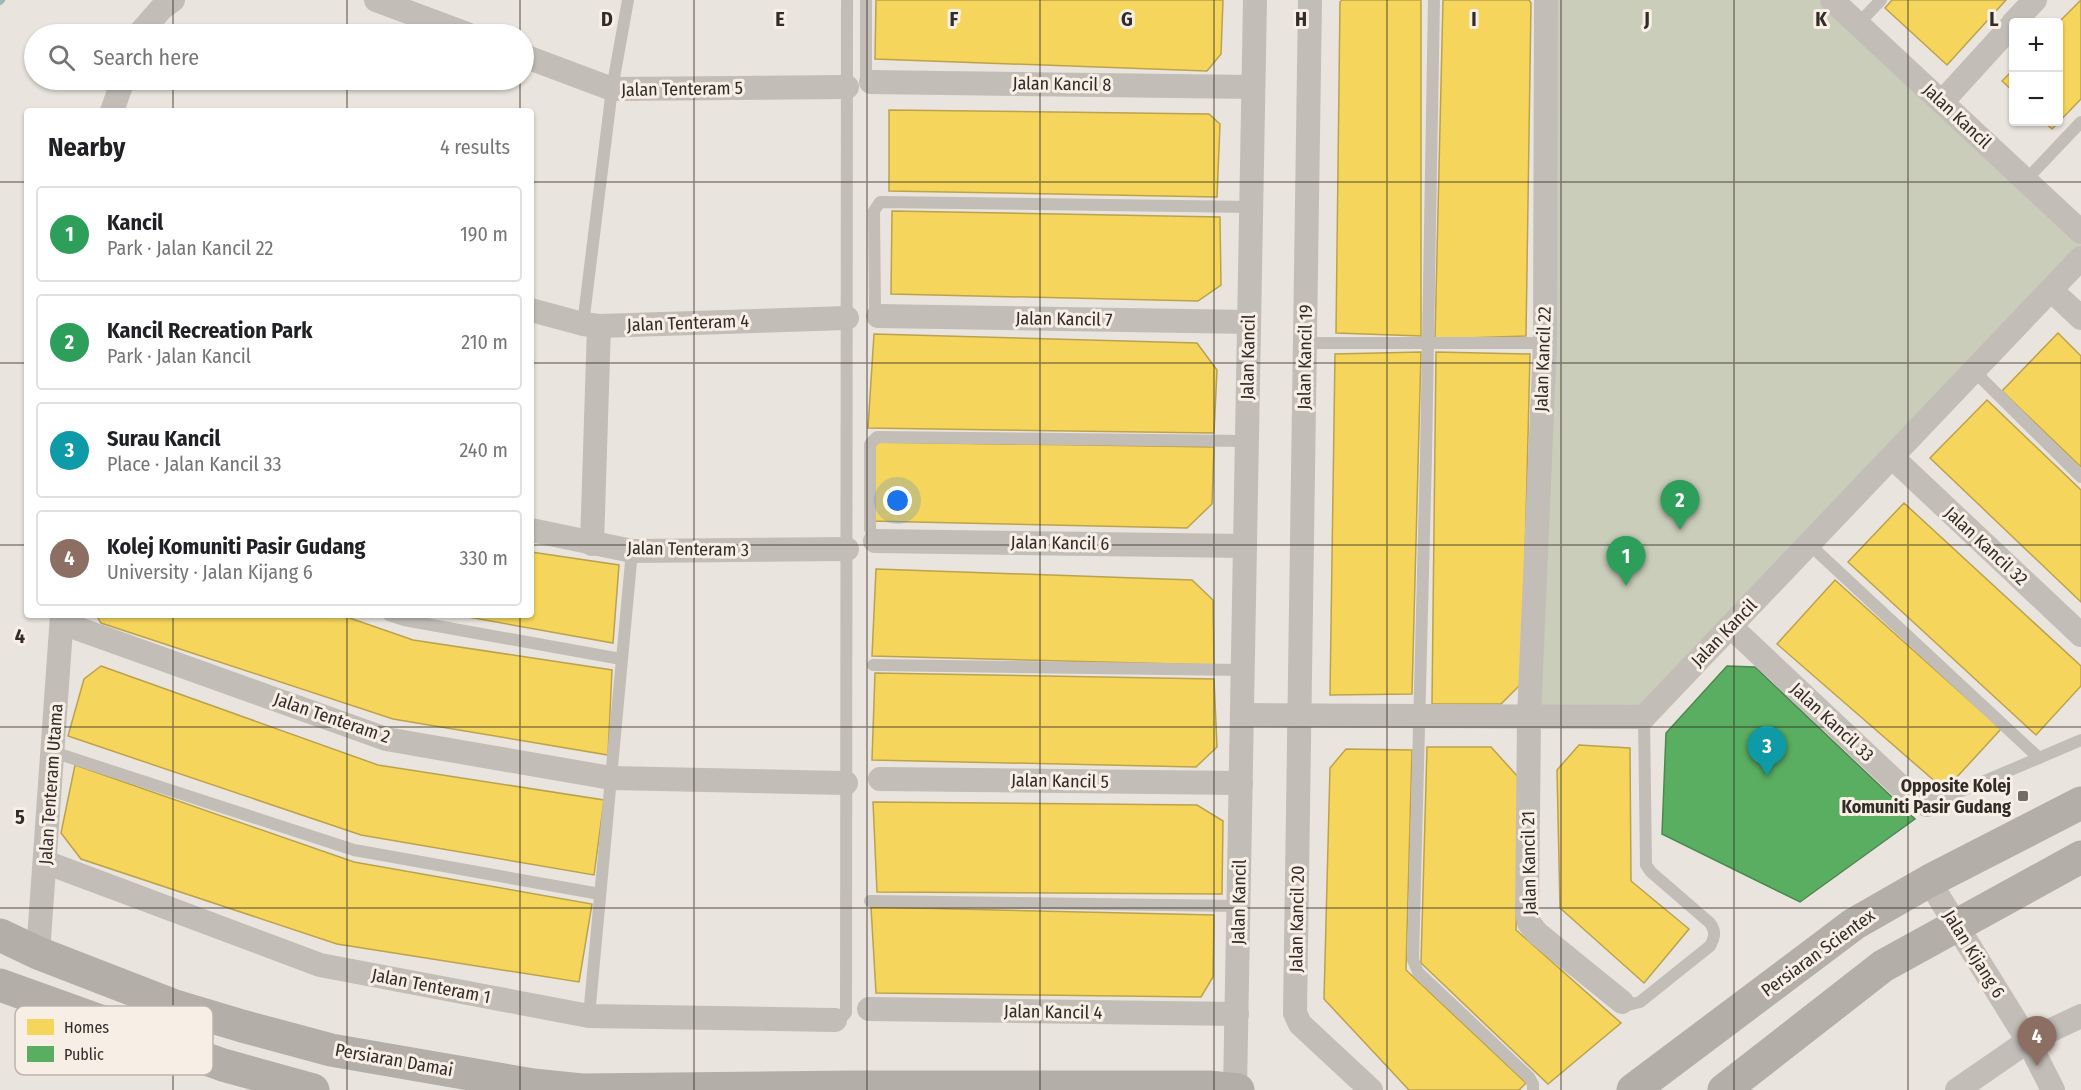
<!DOCTYPE html>
<meta charset="utf-8">
<style>
:root{--surface:#fff;--page:#f6f6f6;--text:#202124;--muted:#757577;--line:#e0e0e0;--accent:#726c67}
body{margin:0;font-family:"Fira Sans Condensed",sans-serif;background:var(--page);color:var(--text)}
.controls{position:absolute;right:18px;top:18px;display:grid;overflow:hidden;border-radius:6px;box-shadow:0 2px 4px #0004}
.controls button{width:54px;height:54px;display:grid;place-items:center;padding:0;border:0;border-bottom:2px solid var(--line);background:var(--surface);color:var(--text);font:30px sans-serif}
.you{position:absolute;left:898px;top:501px;width:21px;height:21px;margin:-15px;border:4px solid #fff;border-radius:50%;background:#1a73e8;box-shadow:0 0 0 9px #1a73e833}
.badge{display:grid;place-items:center;width:39px;height:39px;border-radius:50%;background:var(--accent);color:#fff;font-size:20px;font-weight:700}
.pin{position:absolute;translate:-50% -50px;filter:drop-shadow(0 2px 3px #0008)}
.pin::after{content:'';position:absolute;top:32px;width:21px;height:18px;background:inherit;clip-path:polygon(0 0,100% 0,50% 100%)}
.list{margin:0;padding:0;list-style:none}
h2{display:flex;justify-content:space-between;align-items:center;height:78px;margin:0;padding:0 24px;font-size:26px}
h2 small{font-size:20px;font-weight:400;color:var(--muted)}
.list li{display:grid;grid-template-columns:39px 1fr auto;gap:18px;align-items:center;box-sizing:border-box;height:96px;margin:0 12px 12px;padding:0 12px;border:2px solid var(--line);border-radius:6px}
.list b{display:block;font-size:22px;white-space:nowrap}
.list p{margin:0;font-size:20px;white-space:nowrap;color:var(--muted)}
.list em{font-size:20px;font-style:normal;color:var(--muted)}
.icon{flex:none;width:33px;height:33px;fill:none;stroke:currentColor;stroke-width:2;stroke-linecap:round;stroke-linejoin:round}
.map{position:relative;flex:none;width:2081px;height:1090px;overflow:hidden}
.search{position:absolute;background:var(--surface);box-shadow:0 2px 4px #0004;left:24px;top:24px;width:510px;height:66px;display:flex;align-items:center;gap:15px;box-sizing:border-box;padding:0 21px;border-radius:33px;color:var(--muted);font-size:22px}
.panel{position:absolute;background:var(--surface);box-shadow:0 2px 4px #0004;left:24px;top:108px;width:510px;height:510px;border-radius:6px}
.map>svg:first-child{display:block}
.green{fill:#cacdba}
.homes{fill:#f6d55c;stroke:#bba24c;stroke-width:1.5}
.public{fill:#5aae61;stroke:#4e8750;stroke-width:1.5}
.lines{fill:none;stroke-linecap:round;stroke-linejoin:round}
.stream{stroke:#9db8b8;stroke-width:8}
.lane{stroke:#c3bdb8;stroke-width:12}
.street{stroke:#c3bdb8;stroke-width:24}
.secondary{stroke:#b3aea8;stroke-width:33}
.grid{fill:none;stroke:#322b27;stroke-width:1.5;stroke-opacity:0.55}
.poi-dot{fill:#726c67;stroke:#f7efe6;stroke-width:2}
.labels{text-anchor:middle;stroke-width:6;stroke-linejoin:round;paint-order:stroke}
.street-label{font-size:18px;fill:#322b27;stroke:#f7efe6}
.poi-label{font-size:18px;font-weight:bold;fill:#322b27;stroke:#f7efe6;text-anchor:end}
.key{fill:#f7efe6;stroke:#bcb4ad;stroke-width:1.5}
.key-label{font-size:16px;fill:#322b27}
.grid-label{font-size:20px;text-anchor:middle;font-weight:bold;fill:#322b27;stroke:#f7efe6;stroke-width:6;stroke-linejoin:round;paint-order:stroke}
</style>
<div class="map">
<svg width="2081" height="1090" viewBox="0 0 2081 1090">
<rect width="100%" height="100%" fill="#eae4de"/>
<path class="green" d="M1548,0H1822L2081,227V258L1644,717L1529,718Z"/>
<g class="homes">
<path d="M876,0H1223L1221,54L1207,71L875,59Z"/>
<path d="M1342,0H1421V336L1336,333L1340,2Z"/>
<path d="M1443,0H1529L1531,3L1526,336L1435,339Z"/>
<path d="M1892,0H2006L1947,65L1885,8Z"/>
<path d="M2081,0V99L2052,129L2044,122H2058V23Z"/>
<path d="M2014,69V92L2002,81Z"/>
<path d="M889,110L1209,114L1220,124L1217,197L889,191Z"/>
<path d="M892,211L1220,217L1221,285L1198,301L891,294Z"/>
<path d="M2058,333L2081,356V467L2002,391Z"/>
<path d="M874,334L1197,343L1217,370L1214,433L868,428Z"/>
<path d="M1421,352L1412,694L1330,695L1335,354Z"/>
<path d="M1436,352L1530,354L1522,683L1501,704H1432Z"/>
<path d="M1987,400L2081,490V602L1930,458Z"/>
<path d="M871,442L1214,447L1212,504L1187,528L869,521Z"/>
<path d="M1904,503L2081,666V686L2036,735L1848,562Z"/>
<path d="M531,552L619,565L613,643L457,615H531Z"/>
<path d="M876,569L1192,580L1213,600L1214,665L872,656Z"/>
<path d="M1835,580L2001,729L1945,790L1777,644Z"/>
<path d="M96,615H341L413,640L612,670L608,755L393,719L101,623Z"/>
<path d="M101,666L378,765L604,800L594,875L361,835L68,736L84,679Z"/>
<path d="M875,673L1214,679L1217,747L1196,767L872,760Z"/>
<path d="M1579,745L1630,748L1631,881L1689,929L1644,983L1560,908L1557,770Z"/>
<path d="M1427,747H1491L1520,779L1516,930L1621,1023L1548,1084L1421,963Z"/>
<path d="M1346,749L1412,750L1406,970L1526,1083L1519,1090H1409L1324,999L1330,768Z"/>
<path d="M75,765L354,862L592,904L579,982L337,944L81,859L61,833Z"/>
<path d="M873,802L1197,805L1223,821L1222,894L877,892Z"/>
<path d="M871,907L1214,915L1213,977L1201,997L876,993Z"/>
</g>
<path class="public" d="M1727,666L1755,667L1915,819L1800,902L1662,834L1666,733Z"/>
<g class="lines">
<path class="stream" d="M0,1L1,0"/>
<g class="lane">
<path d="M866,0V75L871,82"/>
<path d="M1434,0L1426,456L1413,960L1418,972L1529,1077L1533,1084V1090"/>
<path d="M1858,24L1881,0"/>
<path d="M2025,181L2081,122"/>
<path d="M878,316L875,307L874,211L880,202L1251,207"/>
<path d="M583,324L612,89L628,0"/>
<path d="M1305,343H1545"/>
<path d="M1974,371L2081,477"/>
<path d="M875,541L870,529V444L877,437L1247,441"/>
<path d="M1809,544L2039,758"/>
<path d="M389,615L404,620L621,659"/>
<path d="M873,665L1243,670"/>
<path d="M53,752L354,850L600,894"/>
<path d="M1938,801L2081,740"/>
<path d="M870,901L1239,906"/>
<path d="M1622,1002L1628,1005L1640,1002L1710,946C1715,937 1716,931 1710,923L1651,872L1646,865L1644,717"/>
<path d="M589,1016L632,551"/>
<path d="M835,1020L842,1017L846,1013L847,0"/>
</g>
<g class="street">
<path d="M376,0L467,34"/>
<path d="M1310,0L1295,1013L1300,1024L1371,1090"/>
<path d="M1546,0L1545,343L1529,717L1527,912L1529,923L1537,933L1622,1002"/>
<path d="M1832,0L2081,232"/>
<path d="M2014,22L2035,0"/>
<path d="M139,34L161,9L173,0"/>
<path d="M524,56L612,89L847,87"/>
<path d="M871,82L1253,87"/>
<path d="M1942,102L2014,23"/>
<path d="M112,111L123,80"/>
<path d="M2051,290L2081,318"/>
<path d="M531,310L583,324L599,326L847,318"/>
<path d="M878,316L1249,322"/>
<path d="M1892,457L2081,635"/>
<path d="M531,530L632,551L847,549"/>
<path d="M875,541L1245,546"/>
<path d="M592,544L599,326"/>
<path d="M62,623L386,739L611,778L846,783"/>
<path d="M1730,626L1916,801L1927,805L1938,801"/>
<path d="M1242,715L1644,717L2081,258"/>
<path d="M880,779L1241,783"/>
<path d="M45,862L320,965L589,1016L835,1020"/>
<path d="M1929,881L2028,1041L2053,1090"/>
<path d="M38,953L62,615"/>
<path d="M869,1009L1237,1014"/>
<path d="M1235,1090L1255,0"/>
<path d="M1957,1090L2028,1041L2081,1016"/>
</g>
<g class="secondary">
<path d="M0,935L38,953L172,1005L242,1026L331,1050L533,1085L582,1090L853,1087H1209L1238,1090"/>
<path d="M0,985L223,1065L313,1090"/>
<path d="M1633,1090L1854,924L1929,881L2081,803"/>
<path d="M1724,1090L1883,966L2081,857"/>
</g>
</g>
<path class="grid" d="M173,0V34M347,0V34M520,0V34M694,0V1090M867,0V1090M1040,0V1090M1214,0V1090M1387,0V1090M1561,0V1090M1734,0V1090M1908,0V1090M173,80V111M347,80V111M520,80V111M0,182H27M531,182H2081M0,363H27M531,363H2081M0,545H27M531,545H2081M173,615V1090M347,615V1090M520,615V1090M0,727H2081M0,908H2081"/>
<rect class="poi-dot" x="2017" y="790" width="12" height="12" rx="3"/>
<g class="labels">
<g class="street-label">
<text transform="translate(1062 84) rotate(1)" y="6">Jalan Kancil 8</text>
<text transform="translate(682 89) rotate(-1)" y="6">Jalan Tenteram 5</text>
<text transform="translate(1957 116) rotate(43)" y="6">Jalan Kancil</text>
<text transform="translate(1064 319) rotate(1)" y="6">Jalan Kancil 7</text>
<text transform="translate(688 323) rotate(-2)" y="6">Jalan Tenteram 4</text>
<text transform="translate(1248 357) rotate(-89)" y="6">Jalan Kancil</text>
<text transform="translate(1305 357) rotate(-89)" y="6">Jalan Kancil 19</text>
<text transform="translate(1543 359) rotate(-88)" y="6">Jalan Kancil 22</text>
<text transform="translate(1060 543) rotate(1)" y="6">Jalan Kancil 6</text>
<text transform="translate(1986 546) rotate(43)" y="6">Jalan Kancil 32</text>
<text transform="translate(688 549) rotate(1)" y="6">Jalan Tenteram 3</text>
<text transform="translate(1724 633) rotate(-46)" y="6">Jalan Kancil</text>
<text transform="translate(332 718) rotate(19)" y="6">Jalan Tenteram 2</text>
<text transform="translate(1832 722) rotate(43)" y="6">Jalan Kancil 33</text>
<text transform="translate(1060 781) rotate(1)" y="6">Jalan Kancil 5</text>
<text transform="translate(51 784) rotate(-86)" y="6">Jalan Tenteram Utama</text>
<text transform="translate(1529 863) rotate(-91)" y="6">Jalan Kancil 21</text>
<text transform="translate(1239 902) rotate(-89)" y="6">Jalan Kancil</text>
<text transform="translate(1297 919) rotate(-89)" y="6">Jalan Kancil 20</text>
<text transform="translate(1818 953) rotate(-36)" y="6">Persiaran Scientex</text>
<text transform="translate(1974 954) rotate(58)" y="6">Jalan Kijang 6</text>
<text transform="translate(431 986) rotate(11)" y="6">Jalan Tenteram 1</text>
<text transform="translate(1053 1012) rotate(1)" y="6">Jalan Kancil 4</text>
<text transform="translate(394 1060) rotate(10)" y="6">Persiaran Damai</text>
</g>
<g class="poi-label">
<text x="2011" y="792">Opposite Kolej<tspan x="2011" dy="21">Komuniti Pasir Gudang</tspan></text>
</g>
</g>
<rect x="15" y="1006" width="198" height="69" rx="9" class="key"/>
<rect x="27" y="1019" width="27" height="16" fill="#f6d55c"/>
<rect x="27" y="1046" width="27" height="16" fill="#5aae61"/>
<g class="key-label">
<text x="64" y="1033">Homes</text>
<text x="64" y="1060">Public</text>
</g>
<g class="grid-label">
<text x="607" y="26">D</text>
<text x="780" y="26">E</text>
<text x="954" y="26">F</text>
<text x="1127" y="26">G</text>
<text x="1301" y="26">H</text>
<text x="1474" y="26">I</text>
<text x="1647" y="26">J</text>
<text x="1821" y="26">K</text>
<text x="1994" y="26">L</text>
<text x="20" y="643">4</text>
<text x="20" y="824">5</text>
</g>
</svg>
<div class="controls">
<button>+</button>
<button>−</button>
</div>
<div class="you"></div>
<div class="pin badge" style="left:1626px;top:586px;background:#2e9e5b">1</div>
<div class="pin badge" style="left:1680px;top:530px;background:#2e9e5b">2</div>
<div class="pin badge" style="left:1767px;top:776px;background:#0f9aa8">3</div>
<div class="pin badge" style="left:2037px;top:1066px;background:#8d6e63">4</div>
<div class="search"><svg class="icon" aria-label="search" viewBox="0 0 24 24"><circle cx="10" cy="10" r="6"/><path d="M15 15l6 6"/></svg>Search here</div>
<section class="panel">
<h2>Nearby<small>4 results</small></h2>
<ul class="list">
<li><span class="badge" style="background:#2e9e5b">1</span><div><b>Kancil</b><p>Park · Jalan Kancil 22</p></div><em>190 m</em></li>
<li><span class="badge" style="background:#2e9e5b">2</span><div><b>Kancil Recreation Park</b><p>Park · Jalan Kancil</p></div><em>210 m</em></li>
<li><span class="badge" style="background:#0f9aa8">3</span><div><b>Surau Kancil</b><p>Place · Jalan Kancil 33</p></div><em>240 m</em></li>
<li><span class="badge" style="background:#8d6e63">4</span><div><b>Kolej Komuniti Pasir Gudang</b><p>University · Jalan Kijang 6</p></div><em>330 m</em></li>
</ul>
</section>
</div>
